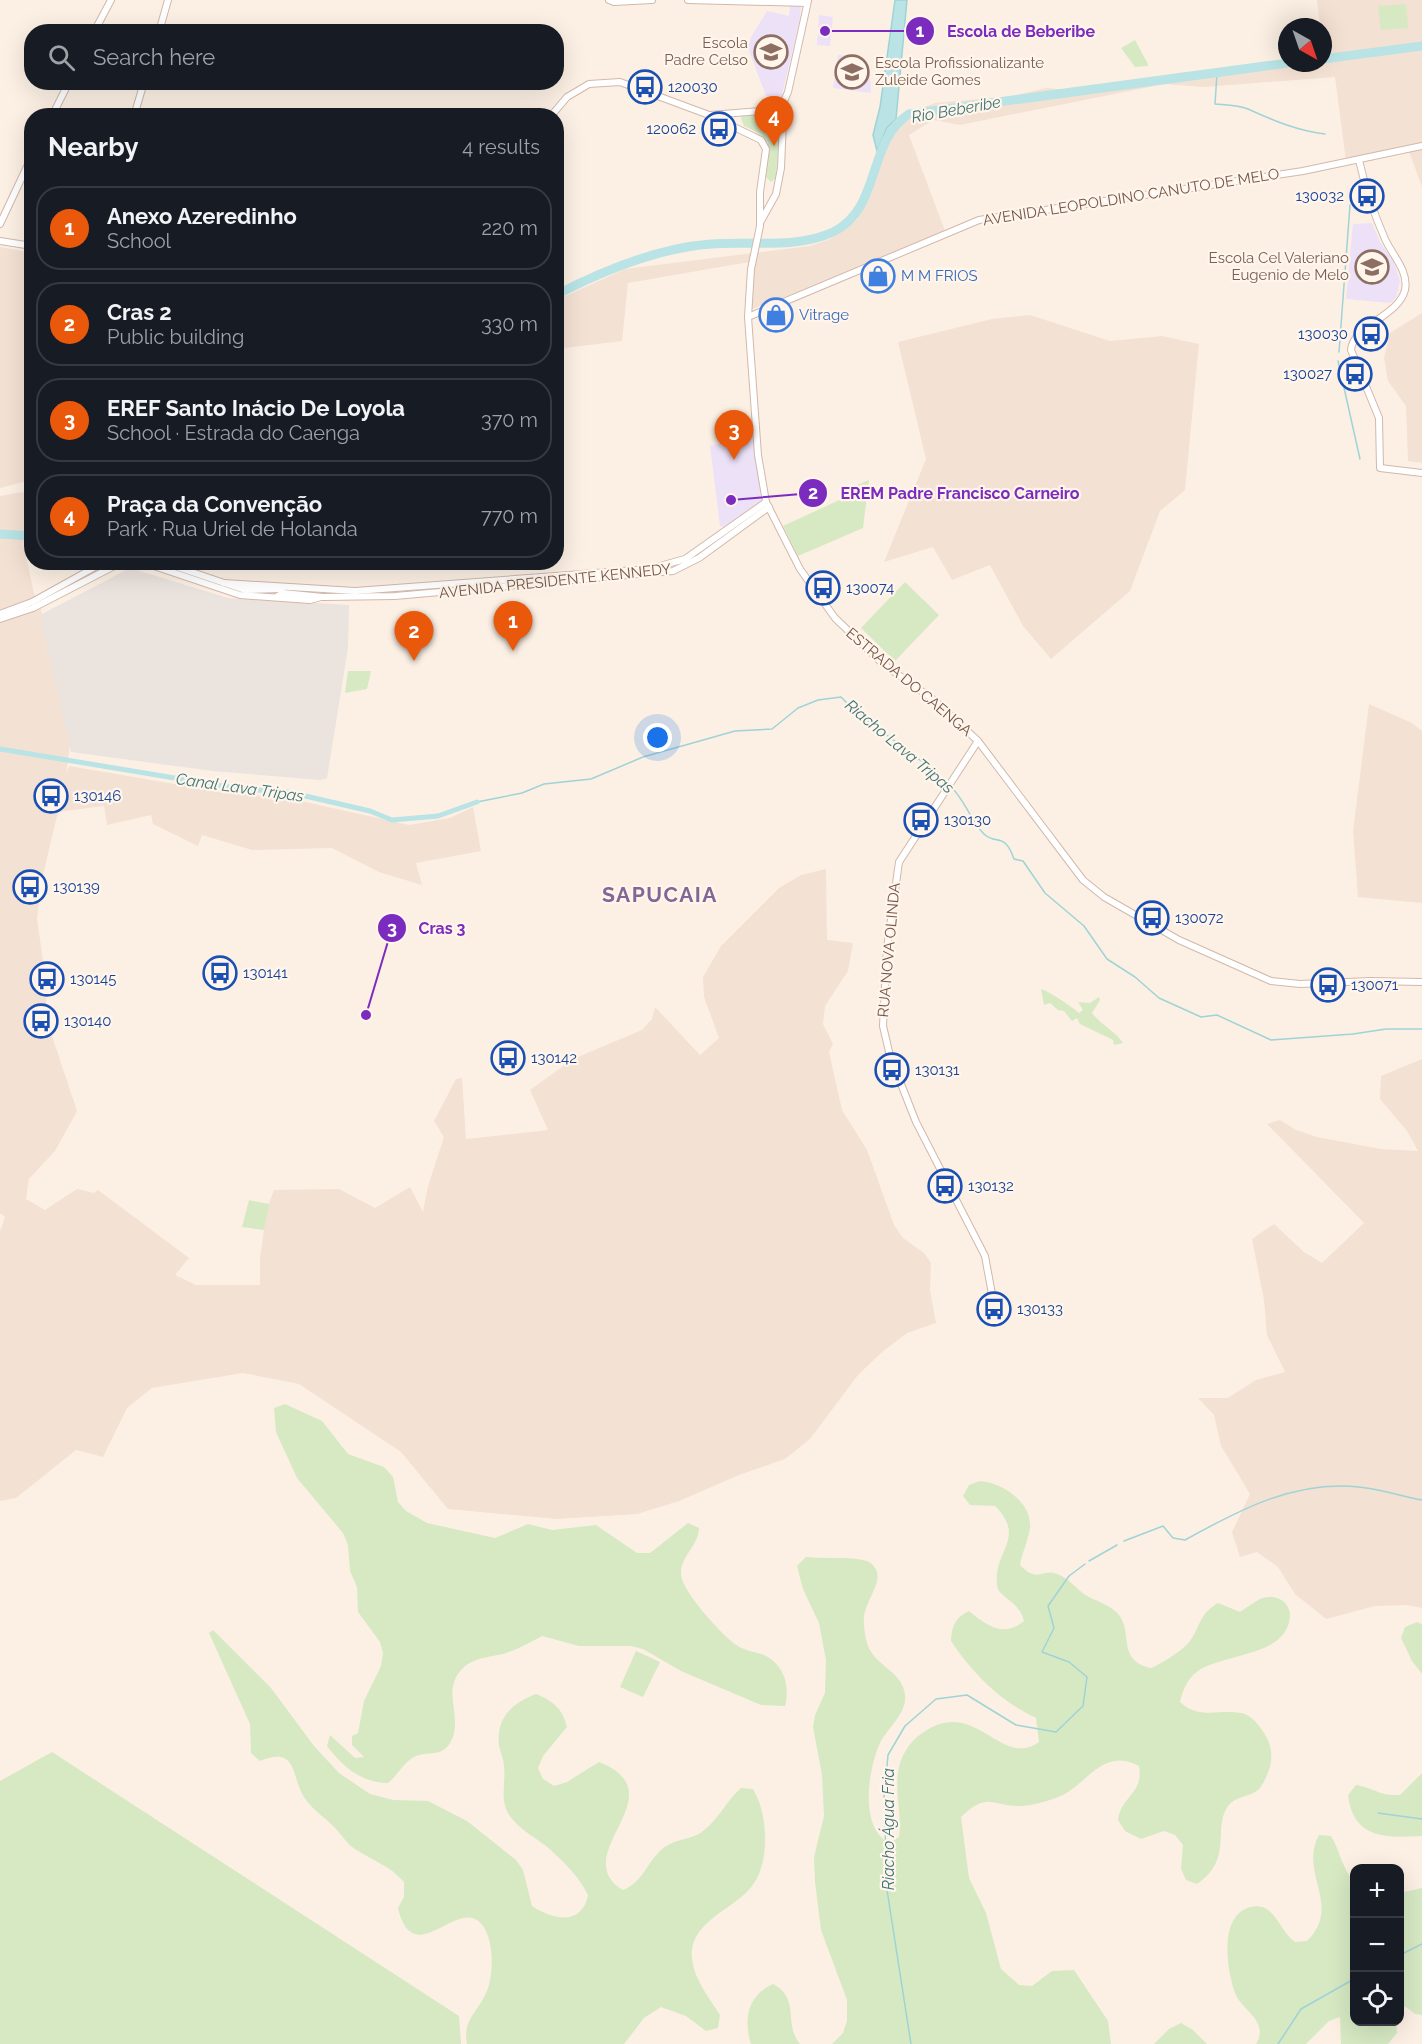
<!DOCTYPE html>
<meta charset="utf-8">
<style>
:root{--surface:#171b24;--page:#242831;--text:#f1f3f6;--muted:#9ea1a6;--line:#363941;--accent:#ea580c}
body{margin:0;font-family:Raleway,sans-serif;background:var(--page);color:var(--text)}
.controls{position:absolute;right:18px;bottom:18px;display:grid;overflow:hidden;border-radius:12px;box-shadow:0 6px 24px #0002}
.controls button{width:54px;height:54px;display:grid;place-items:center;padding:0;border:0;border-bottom:2px solid var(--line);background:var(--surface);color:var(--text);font:30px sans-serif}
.compass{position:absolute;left:1278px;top:18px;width:54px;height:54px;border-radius:50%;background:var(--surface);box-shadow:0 6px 24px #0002;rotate:140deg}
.you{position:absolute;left:658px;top:738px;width:21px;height:21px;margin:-15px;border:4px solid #fff;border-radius:50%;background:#1a73e8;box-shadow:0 0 0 9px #1a73e833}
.badge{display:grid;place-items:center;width:39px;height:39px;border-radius:50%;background:var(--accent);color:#fff;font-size:20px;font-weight:700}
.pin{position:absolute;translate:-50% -50px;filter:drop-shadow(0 2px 3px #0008)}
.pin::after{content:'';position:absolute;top:32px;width:21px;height:18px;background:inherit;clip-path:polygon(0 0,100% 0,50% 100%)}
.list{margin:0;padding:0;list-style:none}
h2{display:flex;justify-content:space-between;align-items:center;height:78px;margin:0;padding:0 24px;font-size:26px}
h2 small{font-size:20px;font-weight:400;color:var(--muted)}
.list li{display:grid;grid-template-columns:39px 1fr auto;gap:18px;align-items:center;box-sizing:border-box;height:84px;margin:0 12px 12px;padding:0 12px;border:2px solid var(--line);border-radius:24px}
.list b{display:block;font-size:22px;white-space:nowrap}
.list p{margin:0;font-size:20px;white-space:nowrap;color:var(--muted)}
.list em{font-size:20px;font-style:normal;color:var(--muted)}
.icon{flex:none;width:33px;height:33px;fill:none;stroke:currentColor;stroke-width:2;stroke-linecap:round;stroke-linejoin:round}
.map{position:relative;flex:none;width:1422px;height:2044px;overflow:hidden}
.search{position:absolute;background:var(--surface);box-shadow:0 6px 24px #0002;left:24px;top:24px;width:540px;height:66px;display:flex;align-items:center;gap:15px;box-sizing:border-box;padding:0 21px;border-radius:24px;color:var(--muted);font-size:22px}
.panel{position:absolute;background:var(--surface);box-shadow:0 6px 24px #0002;left:24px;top:108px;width:540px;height:462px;border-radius:24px}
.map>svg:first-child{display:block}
.residential{fill:#f3e1d3}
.industrial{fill:#ebe3de}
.education{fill:#ede1f8}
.green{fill:#d6e9c3}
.water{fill:#b9e3e5;stroke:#9fd3d6;stroke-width:1.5}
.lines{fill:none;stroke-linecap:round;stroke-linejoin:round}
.stream{stroke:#9fd3d6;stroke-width:1.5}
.canal{stroke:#b9e3e5;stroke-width:5}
.river{stroke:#b9e3e5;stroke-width:9}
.secondary-casing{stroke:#d2b8ab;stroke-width:8}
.secondary{stroke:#fff;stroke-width:6}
.labels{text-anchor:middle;stroke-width:4.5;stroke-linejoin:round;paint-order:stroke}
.education-label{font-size:15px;fill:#785e54;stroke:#fff5ea;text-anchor:end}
.transit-label{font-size:15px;fill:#164399;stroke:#fff5ea;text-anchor:start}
.street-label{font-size:15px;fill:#74554a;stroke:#fff5ea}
.shop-label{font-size:15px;fill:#366cbe;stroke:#fff5ea;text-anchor:start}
.water-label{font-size:16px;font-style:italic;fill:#3e7579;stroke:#fff5ea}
.district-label{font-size:21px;font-weight:bold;letter-spacing:1.5px;fill:#826697;stroke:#fff5ea}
.leader{fill:none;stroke:#7b2cbf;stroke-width:2}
.callout-dot{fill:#7b2cbf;stroke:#fff5ea;stroke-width:2}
.mark-label{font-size:18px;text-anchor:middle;font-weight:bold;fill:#fff}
.callout-label{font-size:16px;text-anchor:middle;font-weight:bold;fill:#7b2cbf;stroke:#fff5ea;stroke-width:4.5;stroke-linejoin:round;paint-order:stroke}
</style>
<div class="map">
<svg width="1422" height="2044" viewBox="0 0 1422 2044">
<rect width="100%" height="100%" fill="#fcf0e4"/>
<g class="residential">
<path d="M1317,0H1422V187L1407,146L1346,161L1335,77L1203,87L1164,84L960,125L933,120L909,135L945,231L835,279L749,310L755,261L628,283L622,341L557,349V300L625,269L810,246L830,239L857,219L863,209L880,151L902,115L935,103L1013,96L1046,88L1070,90L1185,72L1227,73L1261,69L1287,60V63H1323V27H1320Z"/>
<path d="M0,247L28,252L32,331L31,480L0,488Z"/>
<path d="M1422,313V463L1408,461L1406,406L1388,381L1384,358L1390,333Z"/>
<path d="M1030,315L1110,341L1162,336L1199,344L1185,490L1160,511L1130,591L1051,659L1023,626L990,565L952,580L933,547L884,562L926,459L898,342L992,319Z"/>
<path d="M22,492L31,494V543H23L34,593L40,605L70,744L66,775L69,766L222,792L292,799L409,825L450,818L473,807L481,851L416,863L422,885L379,872L332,848L252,850L202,835L198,846L153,824L151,815L107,825L104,806L58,812L43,875L37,918L45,975L47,1021L77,1111L55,1151L29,1179L26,1199L45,1210L77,1189L94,1193L98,1190L189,1258L175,1275L196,1285H260V1258L267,1209L274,1190L339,1189L375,1208L410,1187L423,1212L428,1186L444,1137L434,1121L456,1079L462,1078L466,1139L548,1130L530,1090L573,1059L642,1030L652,1019L655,1007L700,1055L719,1038L704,997L703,977L721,946L779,888L801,875L826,869L827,940L853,943L848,971L825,1006L823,1024L833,1044L829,1052L842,1110L867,1150L894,1225L903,1238L924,1253L931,1263L930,1290L936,1323L907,1333L881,1353L858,1375L810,1439L785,1459L739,1475L679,1501L637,1514L557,1519L448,1509L401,1452L299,1384L243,1373L152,1388L127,1408L103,1457L76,1450L16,1498L0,1501V1231L5,1217L0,1213V496Z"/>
<path d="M1369,704L1410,722L1422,731V903L1358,897L1353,831Z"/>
<path d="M1422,1059V1608L1407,1605L1375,1606L1326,1619L1295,1594L1278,1567L1257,1552L1240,1557L1232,1532L1250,1494L1221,1446L1214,1415L1198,1398H1228L1256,1380L1285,1372L1267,1335L1264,1300L1252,1239L1274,1224L1304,1252L1322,1263L1364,1223L1267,1124L1280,1120L1296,1130L1317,1137L1381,1149L1418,1151L1407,1131L1380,1099L1381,1076Z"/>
</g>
<path class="industrial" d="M130,568L228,598L349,605L348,648L327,778L321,780L213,771L71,752L40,615Z"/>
<g class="education">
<path d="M790,6H801L800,18L781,99L766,96L748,48L751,37L767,11L789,16Z"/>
<path d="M819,15L833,17L830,46L817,45Z"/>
<path d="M838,55L854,56V64L864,65L870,75L871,93L833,88Z"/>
<path d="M1372,223L1380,242L1394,262L1400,281L1396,298L1390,303L1346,299L1353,224Z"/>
<path d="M754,435L761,501L723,527L720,526L710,446Z"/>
</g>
<g class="green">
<path d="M1406,4L1408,28L1381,30L1378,6Z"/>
<path d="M1135,40L1148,64V66L1135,67L1121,48Z"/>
<path d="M773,112L780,121L776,178L771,182L766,177L768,143L761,134L744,126L741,118L743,115Z"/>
<path d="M869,480L863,528L798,556L783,526L846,497L847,489Z"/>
<path d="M905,582L939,615L895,661L861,628Z"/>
<path d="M348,671H371L367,689L345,693Z"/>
<path d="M1041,989C1047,990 1074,1008 1079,1013L1083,1010L1078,1002L1090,1003L1099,997L1100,1000L1092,1013C1101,1025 1115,1031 1123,1043L1114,1045L1113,1040L1080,1024L1077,1018L1072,1021L1064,1011L1058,1010L1050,1003L1044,1005Z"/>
<path d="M249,1200L269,1204L264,1230L242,1227Z"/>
<path d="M285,1404L322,1421L348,1454L384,1467L393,1477L398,1502L406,1511L427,1523L495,1538L528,1524L552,1530L596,1525L637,1553H650L688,1523L699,1528C699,1547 676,1559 682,1579C687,1596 723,1637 738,1646C746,1651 756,1652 764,1655C785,1665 790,1687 785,1706L761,1705L681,1671L643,1649L631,1646H579L542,1636C531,1642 520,1648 509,1652C492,1658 475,1656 462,1669C440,1692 465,1718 450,1743C441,1758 428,1750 414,1757C403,1763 397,1776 388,1783C361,1783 342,1766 327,1746L330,1735L355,1758L364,1757L352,1745V1736L358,1733L364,1701L381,1666L383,1653L380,1642L358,1612L357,1587L350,1571L348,1545L343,1533L297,1478L276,1432L274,1408Z"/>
<path d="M980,1481C1003,1483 1032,1502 1030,1528C1028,1541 1022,1553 1020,1565C1038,1584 1042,1568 1057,1574C1069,1578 1076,1589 1087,1596C1096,1601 1107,1604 1115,1611C1136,1628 1114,1660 1151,1668C1161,1664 1185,1649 1190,1641C1202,1624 1198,1615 1218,1603L1240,1612C1252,1605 1262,1593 1277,1598C1284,1600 1289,1606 1290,1614C1290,1657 1224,1653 1198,1671C1188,1678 1183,1689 1180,1702C1199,1720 1218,1709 1241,1713C1248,1714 1255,1720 1259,1726C1275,1745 1275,1763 1262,1785C1255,1798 1237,1794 1228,1806C1212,1829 1234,1859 1197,1884L1186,1880L1181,1869L1183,1845L1175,1835L1164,1831L1141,1839L1125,1831L1118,1820C1121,1796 1144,1794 1139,1766C1101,1746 1087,1787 1056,1798C1044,1802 1031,1806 1020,1806C990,1806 988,1791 961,1817L969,1878L986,1913L1001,1969L1019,1985L1032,1986L1052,1971L1074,1970L1108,2021L1111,2044H832L843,2033L847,2021V2000L821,1930L815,1882L814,1857L824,1816L822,1775L813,1727L815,1715L825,1693L826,1660L819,1623L803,1589L797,1566L806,1557C822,1559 858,1556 869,1562C892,1577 861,1601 864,1623C864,1631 866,1643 870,1650C879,1667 903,1673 905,1695C907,1714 888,1727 880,1743C868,1770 859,1827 889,1843L899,1837C902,1815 895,1794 898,1773C900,1757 909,1742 921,1734C975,1694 1000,1770 1039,1742L1036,1718C1000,1701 973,1674 951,1641C952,1626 955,1618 969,1611C987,1626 1004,1638 1024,1621C1019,1600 998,1598 997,1585C993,1551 1027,1538 995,1506L970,1505L963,1496L969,1485Z"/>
<path d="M1417,1622L1422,1624V1674L1412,1661L1401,1638L1405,1627Z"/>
<path d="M213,1630L271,1688L314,1746L339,1773L370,1794L393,1800L428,1801L467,1821L516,1860L523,1870L532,1906C553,1920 582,1926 588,1895C579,1876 562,1860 546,1846C534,1837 519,1829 510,1816C499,1800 506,1785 504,1767C504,1759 500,1752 499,1745C496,1718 512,1703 536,1694C553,1701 563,1709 567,1727L543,1756L538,1768L543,1779L554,1786L567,1782L599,1762C680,1794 565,1855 623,1890C643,1882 646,1864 661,1850C674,1838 690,1841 703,1831C719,1819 726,1801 741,1788L753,1789C761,1803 764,1817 765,1833C766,1850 763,1872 752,1886C735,1909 688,1922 692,1958C694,1980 709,1997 720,2015L718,2028L706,2031L686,2016L661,2007L644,2018L624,2044H467C463,2023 473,2016 483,1999C493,1984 494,1953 488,1936C467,1879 415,1979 398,1908L404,1897V1882C389,1865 373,1861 355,1849C347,1844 342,1835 336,1829C327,1819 314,1811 306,1800C290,1779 300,1745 260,1761L251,1753L250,1724L209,1633Z"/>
<path d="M636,1651L660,1662L643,1697L620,1687Z"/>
<path d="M52,1752L459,2016L461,2044H0V1781Z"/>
<path d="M1422,1773V1836C1386,1838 1353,1839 1348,1795L1356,1785C1375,1788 1378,1796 1400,1795Z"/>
<path d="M1319,1835L1331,1836C1340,1851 1342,1868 1354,1882V2022H1396L1397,2033L1388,2044H1341L1340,2017L1329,2021L1306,2044H1256C1270,2021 1242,2011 1235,1993C1227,1971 1220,1924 1243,1910C1250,1906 1258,1905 1265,1908C1278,1915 1282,1933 1295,1942L1307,1941C1343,1906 1298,1872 1319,1835Z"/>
<path d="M1422,1888V2015L1415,2014L1406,2007L1400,2008V1893Z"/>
<path d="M773,1984C801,1999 783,2024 800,2044H751C743,2019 748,1995 773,1984Z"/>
<path d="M1181,2023L1193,2030L1207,2044H1154L1169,2029Z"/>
</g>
<path class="water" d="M895,0H907L896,119L887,128L877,151L873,135L880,107Z"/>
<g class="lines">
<g class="stream">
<path d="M1217,73L1215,104C1226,105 1238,105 1248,109C1272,120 1298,131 1325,134"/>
<path d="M1339,352L1350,205"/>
<path d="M1338,361L1360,459"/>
<path d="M951,787C965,800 971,821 984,834C997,846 1004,831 1014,859L1023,861L1045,893L1084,926L1107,959L1135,977L1159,998L1201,1017L1217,1015L1271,1040L1353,1034L1386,1029H1422"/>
<path d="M477,802L522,793L544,784L591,779L643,757L735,731L772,729L798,708L818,700L841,697L856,712L928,766L947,784"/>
<path d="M1124,1541L1163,1526L1173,1538L1185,1540C1239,1510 1295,1480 1359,1487C1380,1489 1401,1496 1422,1500"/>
<path d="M1089,1561L1117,1545"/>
<path d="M1378,1813L1422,1819"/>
<path d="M1400,1955L1422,1944"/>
<path d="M911,2044L887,1890L884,1797L888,1755L905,1726L936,1699L967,1695L1016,1725L1056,1732L1083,1706L1087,1677L1069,1662L1042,1652L1054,1628L1048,1606L1069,1576L1085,1564"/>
<path d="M1278,2044L1301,2009L1354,1979"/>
</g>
<path class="canal" d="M0,749L241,789L288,792L370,811L392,820L438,816L477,802"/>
<g class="river">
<path d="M1323,59L1422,46"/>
<path d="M556,295C604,270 657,248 711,244C751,241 797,249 833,232C882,208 866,142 909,114L1288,63"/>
<path d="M0,534L32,536"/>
</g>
<defs>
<g id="secondary">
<path d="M609,0L614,2L652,0"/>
<path d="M688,0L807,3"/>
<path d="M94,32L111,0"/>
<path d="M159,32L168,0"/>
<path d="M774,110L784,101L788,92L808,1"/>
<path d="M710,115L774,110"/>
<path d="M52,116L69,82"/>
<path d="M134,116L144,82"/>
<path d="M551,116L567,97L589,84L620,82L709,115L761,140L766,149L760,192V226L751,269L748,317L758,455L766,502L800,569L835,618L883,664L934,700L978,741L1083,880L1104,897L1179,940L1271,981L1300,984L1370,981L1422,982"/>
<path d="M1359,160C1365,187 1374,214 1385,239C1392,255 1409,271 1405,290C1398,317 1353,325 1351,350L1379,418L1380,468L1422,473"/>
<path d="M761,221L776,194L781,168L783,120L780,112L774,110"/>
<path d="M0,224L32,156"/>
<path d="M0,241L32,246"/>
<path d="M748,317L979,220L1303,171L1422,146"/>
<path d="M142,562L240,595L310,600L321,597"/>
<path d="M162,562L245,590L282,589"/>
<path d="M224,583L355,591L649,569L685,559L766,502"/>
<path d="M276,597L283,593L323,597L395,596L673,571L699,558L769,507"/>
<path d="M0,614L32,602L104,562"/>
<path d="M0,619L33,608L122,562"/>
<path d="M978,741L899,862L887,948L883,1026L890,1056L916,1122L985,1256L994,1305"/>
</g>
</defs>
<use href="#secondary" class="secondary-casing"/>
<use href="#secondary" class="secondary"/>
</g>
<defs>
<symbol id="school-ring" viewBox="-11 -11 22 22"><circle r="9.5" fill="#fff5ea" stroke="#8d6e63" stroke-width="1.5"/><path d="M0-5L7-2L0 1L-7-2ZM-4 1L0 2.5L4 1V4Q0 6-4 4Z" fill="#8d6e63"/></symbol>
<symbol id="bus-ring" viewBox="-11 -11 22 22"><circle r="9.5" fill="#fff5ea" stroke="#1a4fb4" stroke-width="1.5"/><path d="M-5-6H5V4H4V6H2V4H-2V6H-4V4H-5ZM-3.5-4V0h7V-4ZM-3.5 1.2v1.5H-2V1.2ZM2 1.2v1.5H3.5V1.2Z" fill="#1a4fb4"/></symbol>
<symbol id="shop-ring" viewBox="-11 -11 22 22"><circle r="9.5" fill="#fff5ea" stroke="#3f7fe0" stroke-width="1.5"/><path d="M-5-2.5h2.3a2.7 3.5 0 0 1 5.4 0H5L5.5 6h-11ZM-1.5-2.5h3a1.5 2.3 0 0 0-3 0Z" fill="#3f7fe0"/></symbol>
</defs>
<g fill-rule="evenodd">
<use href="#school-ring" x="752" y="33" width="38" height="38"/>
<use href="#school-ring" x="833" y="53" width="38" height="38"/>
<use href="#bus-ring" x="626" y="68" width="38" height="38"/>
<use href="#bus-ring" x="700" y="110" width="38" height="38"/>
<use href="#bus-ring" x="1348" y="177" width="38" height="38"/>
<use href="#school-ring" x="1353" y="248" width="38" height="38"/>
<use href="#shop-ring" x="859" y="257" width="38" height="38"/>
<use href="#shop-ring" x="757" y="296" width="38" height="38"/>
<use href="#bus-ring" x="1352" y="315" width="38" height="38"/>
<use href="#bus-ring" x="1336" y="355" width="38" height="38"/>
<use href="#bus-ring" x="804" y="569" width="38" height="38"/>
<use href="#bus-ring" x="32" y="777" width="38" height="38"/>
<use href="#bus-ring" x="902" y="801" width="38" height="38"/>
<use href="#bus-ring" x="11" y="868" width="38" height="38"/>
<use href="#bus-ring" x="1133" y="899" width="38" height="38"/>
<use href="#bus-ring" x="201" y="954" width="38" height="38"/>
<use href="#bus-ring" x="28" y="960" width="38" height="38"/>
<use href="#bus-ring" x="1309" y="966" width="38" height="38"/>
<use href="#bus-ring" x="22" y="1002" width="38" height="38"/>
<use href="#bus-ring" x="489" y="1039" width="38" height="38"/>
<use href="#bus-ring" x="873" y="1051" width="38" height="38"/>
<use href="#bus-ring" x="926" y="1167" width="38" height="38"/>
<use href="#bus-ring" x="975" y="1290" width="38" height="38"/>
</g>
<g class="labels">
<g class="education-label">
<text x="748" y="48">Escola<tspan x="748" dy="17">Padre Celso</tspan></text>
<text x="875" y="68" text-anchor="start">Escola Profissionalizante<tspan x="875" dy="17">Zuleide Gomes</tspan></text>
<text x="1349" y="263">Escola Cel Valeriano<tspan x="1349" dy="17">Eugenio de Melo</tspan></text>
</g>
<g class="transit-label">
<text x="668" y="92">120030</text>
<text x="696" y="134" text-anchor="end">120062</text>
<text x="1344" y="201" text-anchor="end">130032</text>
<text x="1348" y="339" text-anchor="end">130030</text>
<text x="1332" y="379" text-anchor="end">130027</text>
<text x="846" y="593">130074</text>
<text x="74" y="801">130146</text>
<text x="944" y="825">130130</text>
<text x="53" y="892">130139</text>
<text x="1175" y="923">130072</text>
<text x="243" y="978">130141</text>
<text x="70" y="984">130145</text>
<text x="1351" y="990">130071</text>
<text x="64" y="1026">130140</text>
<text x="531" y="1063">130142</text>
<text x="915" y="1075">130131</text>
<text x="968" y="1191">130132</text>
<text x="1017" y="1314">130133</text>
</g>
<g class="street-label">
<text transform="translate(1131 197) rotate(-9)" y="5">AVENIDA LEOPOLDINO CANUTO DE MELO</text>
<text transform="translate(555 581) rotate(-6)" y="5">AVENIDA PRESIDENTE KENNEDY</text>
<text transform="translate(909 682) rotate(40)" y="5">ESTRADA DO CAENGA</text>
<text transform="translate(889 950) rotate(-85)" y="5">RUA NOVA OLINDA</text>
</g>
<g class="shop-label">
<text x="901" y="281">M M FRIOS</text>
<text x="799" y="320">Vitrage</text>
</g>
<g class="water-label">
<text transform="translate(956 109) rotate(-10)" y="6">Rio Beberibe</text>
<text transform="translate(900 746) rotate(40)" y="6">Riacho Lava Tripas</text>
<text transform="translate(240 787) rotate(8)" y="6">Canal Lava Tripas</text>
<text transform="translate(888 1829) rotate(-90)" y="6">Riacho Água Fria</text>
</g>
<g class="district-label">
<text x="660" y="902">SAPUCAIA</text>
</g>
</g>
<path class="leader" d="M825 31L920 31M731 500L813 493M366 1015L392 928"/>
<g class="callout-dot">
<circle cx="825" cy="31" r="6"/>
<circle cx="731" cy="500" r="6"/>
<circle cx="366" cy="1015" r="6"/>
<circle cx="920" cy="31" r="15"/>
<circle cx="813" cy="493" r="15"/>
<circle cx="392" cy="928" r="15"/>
</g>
<g class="mark-label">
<text x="920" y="37">1</text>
<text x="813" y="499">2</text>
<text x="392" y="934">3</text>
</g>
<g class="callout-label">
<text x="1021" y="37">Escola de Beberibe</text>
<text x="960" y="499">EREM Padre Francisco Carneiro</text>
<text x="442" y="934">Cras 3</text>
</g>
</svg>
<div class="controls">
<button>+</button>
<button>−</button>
<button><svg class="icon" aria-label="locate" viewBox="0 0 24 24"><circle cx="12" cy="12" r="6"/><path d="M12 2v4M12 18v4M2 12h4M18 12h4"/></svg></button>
</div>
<svg class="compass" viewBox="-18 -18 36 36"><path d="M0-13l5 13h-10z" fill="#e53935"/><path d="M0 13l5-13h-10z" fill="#9ea1a6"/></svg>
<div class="you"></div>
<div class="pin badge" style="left:513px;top:651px">1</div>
<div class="pin badge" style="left:414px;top:661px">2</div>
<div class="pin badge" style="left:734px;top:460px">3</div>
<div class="pin badge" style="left:774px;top:146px">4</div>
<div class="search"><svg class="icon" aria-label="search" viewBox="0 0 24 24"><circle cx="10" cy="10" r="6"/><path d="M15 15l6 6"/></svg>Search here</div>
<section class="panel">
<h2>Nearby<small>4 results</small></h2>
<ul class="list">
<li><span class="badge">1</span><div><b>Anexo Azeredinho</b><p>School</p></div><em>220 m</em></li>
<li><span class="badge">2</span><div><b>Cras 2</b><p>Public building</p></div><em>330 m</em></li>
<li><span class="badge">3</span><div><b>EREF Santo Inácio De Loyola</b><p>School · Estrada do Caenga</p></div><em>370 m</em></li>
<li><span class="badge">4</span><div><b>Praça da Convenção</b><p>Park · Rua Uriel de Holanda</p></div><em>770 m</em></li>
</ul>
</section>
</div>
